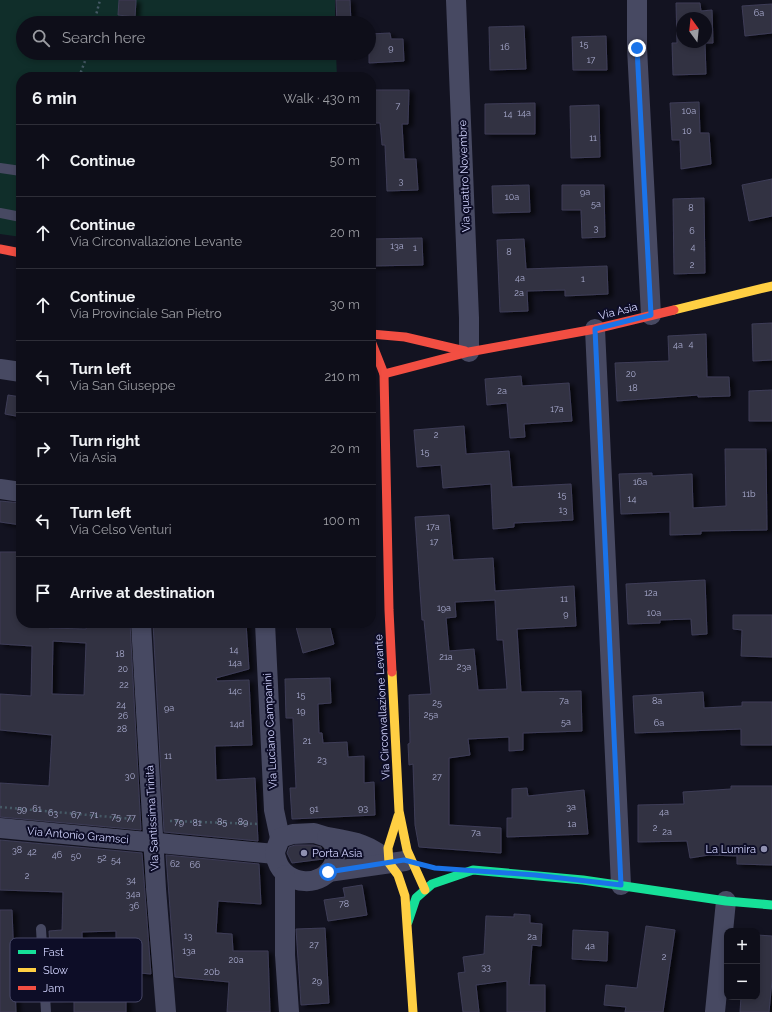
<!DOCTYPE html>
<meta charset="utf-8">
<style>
:root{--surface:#0e0e19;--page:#171722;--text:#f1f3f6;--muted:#9b9ca2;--line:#2e2e38}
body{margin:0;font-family:Raleway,sans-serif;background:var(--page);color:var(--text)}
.controls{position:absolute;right:12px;bottom:12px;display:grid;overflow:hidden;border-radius:8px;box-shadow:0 2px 6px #0003}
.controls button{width:36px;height:36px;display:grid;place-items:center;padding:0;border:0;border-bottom:1px solid var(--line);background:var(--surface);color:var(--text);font:20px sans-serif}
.compass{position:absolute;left:676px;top:12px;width:36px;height:36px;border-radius:50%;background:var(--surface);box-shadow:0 2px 6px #0003;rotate:345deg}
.stop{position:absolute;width:12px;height:12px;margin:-9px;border:3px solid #1a73e8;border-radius:50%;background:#fff}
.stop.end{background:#1a73e8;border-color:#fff;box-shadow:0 1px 4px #0008}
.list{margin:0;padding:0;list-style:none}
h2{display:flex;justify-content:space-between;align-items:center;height:52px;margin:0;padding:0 16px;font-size:17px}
h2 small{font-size:13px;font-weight:400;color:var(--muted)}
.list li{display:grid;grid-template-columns:26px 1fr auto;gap:12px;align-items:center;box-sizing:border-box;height:72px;padding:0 16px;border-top:1px solid var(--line)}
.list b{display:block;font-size:15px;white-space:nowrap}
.list p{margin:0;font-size:13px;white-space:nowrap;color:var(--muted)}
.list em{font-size:13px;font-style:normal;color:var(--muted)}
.icon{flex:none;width:22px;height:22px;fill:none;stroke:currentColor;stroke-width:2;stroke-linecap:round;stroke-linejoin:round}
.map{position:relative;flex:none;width:772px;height:1012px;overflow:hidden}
.search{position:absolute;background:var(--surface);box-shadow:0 2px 6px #0003;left:16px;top:16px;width:360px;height:44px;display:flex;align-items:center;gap:10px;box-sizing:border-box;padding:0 14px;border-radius:22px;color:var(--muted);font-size:15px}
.panel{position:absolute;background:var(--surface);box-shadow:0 2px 6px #0003;left:16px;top:72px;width:360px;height:556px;border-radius:16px}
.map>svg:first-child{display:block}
.green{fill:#102e2a}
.building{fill:#313143;stroke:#3e3d56;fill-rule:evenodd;filter:url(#shadow)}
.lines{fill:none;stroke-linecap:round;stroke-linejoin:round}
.path{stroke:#465a66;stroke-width:2.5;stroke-dasharray:2 3;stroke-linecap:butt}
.lane{stroke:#474962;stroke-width:10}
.street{stroke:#474962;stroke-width:20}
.fast{stroke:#16e098;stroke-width:9}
.slow{stroke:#ffcf43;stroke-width:9}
.jam{stroke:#f24e42;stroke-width:9}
.route{stroke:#1a73e8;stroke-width:5}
.poi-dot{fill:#9091b1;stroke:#0d0d27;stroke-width:1.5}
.labels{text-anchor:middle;stroke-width:4;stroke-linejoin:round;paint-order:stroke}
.number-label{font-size:9px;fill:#aaacd0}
.street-label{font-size:11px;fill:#d3d5ff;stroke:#0d0d27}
.poi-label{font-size:11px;fill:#d3d5ff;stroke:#0d0d27;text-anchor:end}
.key{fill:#0d0d27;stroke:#484968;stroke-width:1}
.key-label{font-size:11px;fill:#d3d5ff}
</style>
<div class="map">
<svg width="772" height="1012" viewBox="0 0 772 1012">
<defs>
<filter id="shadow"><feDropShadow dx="4.5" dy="2.5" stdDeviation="2" flood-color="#0009"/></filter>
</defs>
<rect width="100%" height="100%" fill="#131321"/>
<path class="green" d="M0,0H335V23H23V53H336L337,77H21V237L0,234Z"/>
<g class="building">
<path d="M119,0H136L135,17L118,15Z"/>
<path d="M336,0H350L351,23H337Z"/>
<path d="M676,3H700L701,11L712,10L713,43H705L706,74L673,75L672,43H677ZM682,18H706V42H682Z"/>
<path d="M772,4V33L745,36L742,6Z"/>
<path d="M524,26L526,69L490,70L489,27Z"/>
<path d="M390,33L391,39H403L404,61L369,63V34Z"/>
<path d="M606,36L607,70H573L572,37Z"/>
<path d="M375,90H409L408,124H402L404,159H416L418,190L387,191L385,145H382L380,123H374Z"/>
<path d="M699,102L700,133H709L711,164L681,169L680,140H672L670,103Z"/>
<path d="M535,103V134H485V104Z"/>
<path d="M599,105L600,157L571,158L570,106Z"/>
<path d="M772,179V216L749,221L742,185Z"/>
<path d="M529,185L530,212L493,213L492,186Z"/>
<path d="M562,185H604L605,237L582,238L581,210H562Z"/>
<path d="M704,198L705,273L674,274L673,199Z"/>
<path d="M422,238L423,265L371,266V239Z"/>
<path d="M524,239L526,269L607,266L608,294L565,296V290L527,291L528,311L500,312L497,240Z"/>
<path d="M772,323V360L753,361L752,324Z"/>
<path d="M706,334L707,377H729L730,396L698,397V395L617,401L615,363L669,361L668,336Z"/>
<path d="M521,376L522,386L569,383L572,421L524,424L525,437L510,438L507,403L487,405L485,379Z"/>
<path d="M772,390V421H749V391Z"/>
<path d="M8,395L21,397V417L5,414Z"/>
<path d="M464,426L466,454L509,451L512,487L571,484L573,520L514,523V527L493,529L491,484L443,488L441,465L417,467L414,430Z"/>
<path d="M725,449H766L767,530L701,531V534L670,535V512L621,514L619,474L652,473V476L692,474L693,508L726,506Z"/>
<path d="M0,501L21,503V525L0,522Z"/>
<path d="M449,515L453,560L493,558L495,591L574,586L576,626L517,629L521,692L581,691L582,731L523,733V750L509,751V737L468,739L470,755L449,758V825L501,828V853L419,847L415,825L413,764L409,765L408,744L410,743L409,695L431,694L424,620H422L415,517ZM495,600L497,640H503L507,689L478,690L474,649L449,651L446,618L456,617L455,602Z"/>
<path d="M0,552H21V623H49V628L86,629L87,623H130L141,830L0,817V783L49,786L52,735L0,730V694L31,696L32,646L0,644ZM53,641L86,643L84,695L52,694Z"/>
<path d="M705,580L707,634L692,635L691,619L660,620V623L628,624L626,584Z"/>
<path d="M733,615H772V657L741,656L742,630L733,629Z"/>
<path d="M153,623H246L249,669L216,678L217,681L249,680L252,745L215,746L216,780L255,778L258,841L164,832Z"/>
<path d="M295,623H329L334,644L303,653Z"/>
<path d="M330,678L331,703L318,704L319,733H322L323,743L347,742L348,757L364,756V783L374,782L375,815L292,819L290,788H296L293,718H286L285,679Z"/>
<path d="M703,692L704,708L742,706V702H772V745H741V729L635,733L633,696Z"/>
<path d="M731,786H772V865L737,864V856L709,855L690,858L687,841L638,842V805L684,804L683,792L731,789Z"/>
<path d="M527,788L528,796L584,790L588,834L507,837V818H512V789Z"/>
<path d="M0,840L142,853L151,974L116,971V931L82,932L83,998L126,999V1012H74V999L59,998L60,963H51L49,931L62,930L63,892L0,890Z"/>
<path d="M295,845H313L321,847L323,859L292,863L287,853L289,847Z"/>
<path d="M166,855L259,864L261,904L218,901L216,933L232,934L233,951H268L270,1012H227L229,982L175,977Z"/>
<path d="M362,885L367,915L328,921L324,900L345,897L343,888Z"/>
<path d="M0,910H12L16,1012H0Z"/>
<path d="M514,914L530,915V923L542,924L541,946L532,945L529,985H545V1012H507V981L476,985L479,1012H463L458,973L465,972L463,957L484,954L486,916L514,917Z"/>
<path d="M646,926L675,930L663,1012H625L626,1007L604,1005L606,985L637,988Z"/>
<path d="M325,928L329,1003L301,1005L296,929Z"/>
<path d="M573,930L608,932L607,961L572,959Z"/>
<path d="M757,935L772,936V981L769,1012H740L741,997H757Z"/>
</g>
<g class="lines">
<g class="path">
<path d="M94,23L100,0"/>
<path d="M79,77L88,53"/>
<path d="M0,807L133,819"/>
<path d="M170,821L259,824"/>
</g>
<g class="lane">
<path d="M0,168L21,171"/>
<path d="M0,213L21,217"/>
<path d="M41,929L46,1012"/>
</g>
<g class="street">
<path d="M456,0L469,318V352"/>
<path d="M637,0V48L651,315"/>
<path d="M595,329L621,885"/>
<path d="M0,369L21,372"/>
<path d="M0,489L21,492"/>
<path d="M141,623L156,889L166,1012"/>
<path d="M265,623L274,810L280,838"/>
<path d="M0,828L275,854"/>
<path d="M314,833L327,837L334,844C334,850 336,857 334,863C324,889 285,886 277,861C276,858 275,855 275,852C276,848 279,842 280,838L293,834Z"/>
<path d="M327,837C351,841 373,844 389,863"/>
<path d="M328,872L405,861"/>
<path d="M285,875V955L289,1012"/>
<path d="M715,1012L726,901"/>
</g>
<path class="fast" d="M408,922L416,898L432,884L473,870L583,880L726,901L772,905"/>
<g class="slow">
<path d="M674,310L772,286"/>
<path d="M392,672L399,811L407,850L425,890"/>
<path d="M398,816L388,848L389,863L398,875L405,896L413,1012"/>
</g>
<g class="jam">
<path d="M0,249L21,253"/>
<path d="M371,334L405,337L465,351"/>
<path d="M371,341L384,374L389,610L392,672"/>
<path d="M384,374L469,352L595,329L674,310"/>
</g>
</g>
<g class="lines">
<path class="route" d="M328,872L404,860L435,868L535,875L621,885L595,329L651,315L637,48"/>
</g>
<g class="poi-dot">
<circle cx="764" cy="849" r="4"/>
<circle cx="304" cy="853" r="4"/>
</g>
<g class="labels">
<g class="number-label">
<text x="759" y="16">6a</text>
<text x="584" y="47">15</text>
<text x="505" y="50">16</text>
<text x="391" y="51">9</text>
<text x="591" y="63">17</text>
<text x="398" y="109">7</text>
<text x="689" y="114">10a</text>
<text x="524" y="116">14a</text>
<text x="508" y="117">14</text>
<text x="687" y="134">10</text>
<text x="593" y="141">11</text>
<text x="401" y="184">3</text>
<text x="585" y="195">9a</text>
<text x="512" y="200">10a</text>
<text x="596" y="207">5a</text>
<text x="691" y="211">8</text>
<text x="596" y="231">3</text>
<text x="692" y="234">6</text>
<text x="397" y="249">13a</text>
<text x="693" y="250">4</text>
<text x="415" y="251">1</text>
<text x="509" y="255">8</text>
<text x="692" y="268">2</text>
<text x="520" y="281">4a</text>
<text x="583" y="282">1</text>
<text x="519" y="296">2a</text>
<text x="691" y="347">4</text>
<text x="678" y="348">4a</text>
<text x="631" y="377">20</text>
<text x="633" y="391">18</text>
<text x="502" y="394">2a</text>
<text x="557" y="412">17a</text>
<text x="436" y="438">2</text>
<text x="425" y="455">15</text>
<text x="640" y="485">16a</text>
<text x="749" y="497">11b</text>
<text x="562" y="498">15</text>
<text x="632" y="502">14</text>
<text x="563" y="513">13</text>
<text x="433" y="530">17a</text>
<text x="434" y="545">17</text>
<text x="651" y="596">12a</text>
<text x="564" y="602">11</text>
<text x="444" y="611">19a</text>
<text x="654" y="616">10a</text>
<text x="566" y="617">9</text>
<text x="234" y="653">14</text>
<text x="120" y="657">18</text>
<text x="446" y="660">21a</text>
<text x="235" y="666">14a</text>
<text x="464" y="670">23a</text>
<text x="123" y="672">20</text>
<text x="124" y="688">22</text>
<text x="235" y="694">14c</text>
<text x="301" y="698">15</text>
<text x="564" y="704">7a</text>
<text x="657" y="704">8a</text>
<text x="437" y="706">25</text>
<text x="121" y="708">24</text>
<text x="169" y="711">9a</text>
<text x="301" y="714">19</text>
<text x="431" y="718">25a</text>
<text x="123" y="719">26</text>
<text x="566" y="725">5a</text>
<text x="659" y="726">6a</text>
<text x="237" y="727">14d</text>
<text x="122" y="732">28</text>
<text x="307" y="744">21</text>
<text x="168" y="759">11</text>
<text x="322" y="763">23</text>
<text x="130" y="779">30</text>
<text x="437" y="780">27</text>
<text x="571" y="810">3a</text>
<text x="363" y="811">93</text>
<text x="22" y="812">59</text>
<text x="37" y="812">61</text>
<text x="314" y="812">91</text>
<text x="664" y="815">4a</text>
<text x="53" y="816">63</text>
<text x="76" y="818">67</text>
<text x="94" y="818">71</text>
<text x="116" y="820">75</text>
<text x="131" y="821">77</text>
<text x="179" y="825">79</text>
<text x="222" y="825">85</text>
<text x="243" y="825">89</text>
<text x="197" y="826">81</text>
<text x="572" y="827">1a</text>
<text x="655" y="831">2</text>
<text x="667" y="835">2a</text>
<text x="476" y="836">7a</text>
<text x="17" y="853">38</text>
<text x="32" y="855">42</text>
<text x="57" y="858">46</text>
<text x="76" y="859">50</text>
<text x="102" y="861">52</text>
<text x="116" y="863">54</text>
<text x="175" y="867">62</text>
<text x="195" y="868">66</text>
<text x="27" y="879">2</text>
<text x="131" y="883">34</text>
<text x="133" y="897">34a</text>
<text x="344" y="907">78</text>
<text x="134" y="909">36</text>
<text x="188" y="939">13</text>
<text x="532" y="940">2a</text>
<text x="314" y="948">27</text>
<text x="590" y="949">4a</text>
<text x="189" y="954">13a</text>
<text x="664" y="960">2</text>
<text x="236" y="963">20a</text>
<text x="486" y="970">33</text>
<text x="212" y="975">20b</text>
<text x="317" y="984">29</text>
</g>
<g class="street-label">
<text transform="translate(464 176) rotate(-92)" y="4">Via quattro Novembre</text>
<text transform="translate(618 311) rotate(-14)" y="4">Via Asia</text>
<text transform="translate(382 707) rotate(-93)" y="4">Via Circonvallazione Levante</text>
<text transform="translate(270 731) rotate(-93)" y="4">Via Luciano Campanini</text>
<text transform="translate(152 818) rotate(-93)" y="4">Via Santissima Trinità</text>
<text transform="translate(78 835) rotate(5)" y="4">Via Antonio Gramsci</text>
</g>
<g class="poi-label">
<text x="756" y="853">La Lumira</text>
<text x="312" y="857" text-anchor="start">Porta Asia</text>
</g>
</g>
<rect x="10" y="938" width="132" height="64" rx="6" class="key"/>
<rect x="18" y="950" width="18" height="4" fill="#16e098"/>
<rect x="18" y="968" width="18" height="4" fill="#ffcf43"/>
<rect x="18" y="986" width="18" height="4" fill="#f24e42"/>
<g class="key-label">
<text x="43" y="956">Fast</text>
<text x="43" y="974">Slow</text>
<text x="43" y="992">Jam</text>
</g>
</svg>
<div class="controls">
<button>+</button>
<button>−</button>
</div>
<svg class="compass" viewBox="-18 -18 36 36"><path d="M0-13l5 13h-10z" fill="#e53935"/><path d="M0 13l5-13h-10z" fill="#9b9ca2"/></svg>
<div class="stop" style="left:328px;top:872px"></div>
<div class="stop end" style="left:637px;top:48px"></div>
<div class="search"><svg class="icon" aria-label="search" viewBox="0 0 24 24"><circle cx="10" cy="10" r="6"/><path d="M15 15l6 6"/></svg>Search here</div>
<section class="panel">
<h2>6 min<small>Walk · 430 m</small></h2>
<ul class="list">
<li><svg class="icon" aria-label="ahead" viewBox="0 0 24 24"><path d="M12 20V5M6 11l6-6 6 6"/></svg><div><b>Continue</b></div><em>50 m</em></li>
<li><svg class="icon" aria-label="ahead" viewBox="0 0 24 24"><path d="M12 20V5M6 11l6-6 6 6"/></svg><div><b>Continue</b><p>Via Circonvallazione Levante</p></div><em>20 m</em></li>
<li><svg class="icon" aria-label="ahead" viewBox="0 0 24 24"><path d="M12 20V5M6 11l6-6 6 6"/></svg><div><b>Continue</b><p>Via Provinciale San Pietro</p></div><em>30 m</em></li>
<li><svg class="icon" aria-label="left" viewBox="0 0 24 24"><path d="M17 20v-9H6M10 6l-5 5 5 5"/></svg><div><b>Turn left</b><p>Via San Giuseppe</p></div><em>210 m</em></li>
<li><svg class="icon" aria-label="right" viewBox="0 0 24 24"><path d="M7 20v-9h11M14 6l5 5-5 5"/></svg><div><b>Turn right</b><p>Via Asia</p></div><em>20 m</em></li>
<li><svg class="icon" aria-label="left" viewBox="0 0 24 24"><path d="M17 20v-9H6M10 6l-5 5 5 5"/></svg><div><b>Turn left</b><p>Via Celso Venturi</p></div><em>100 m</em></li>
<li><svg class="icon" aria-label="arrive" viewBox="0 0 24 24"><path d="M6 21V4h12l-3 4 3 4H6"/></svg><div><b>Arrive at destination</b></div></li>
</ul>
</section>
</div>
